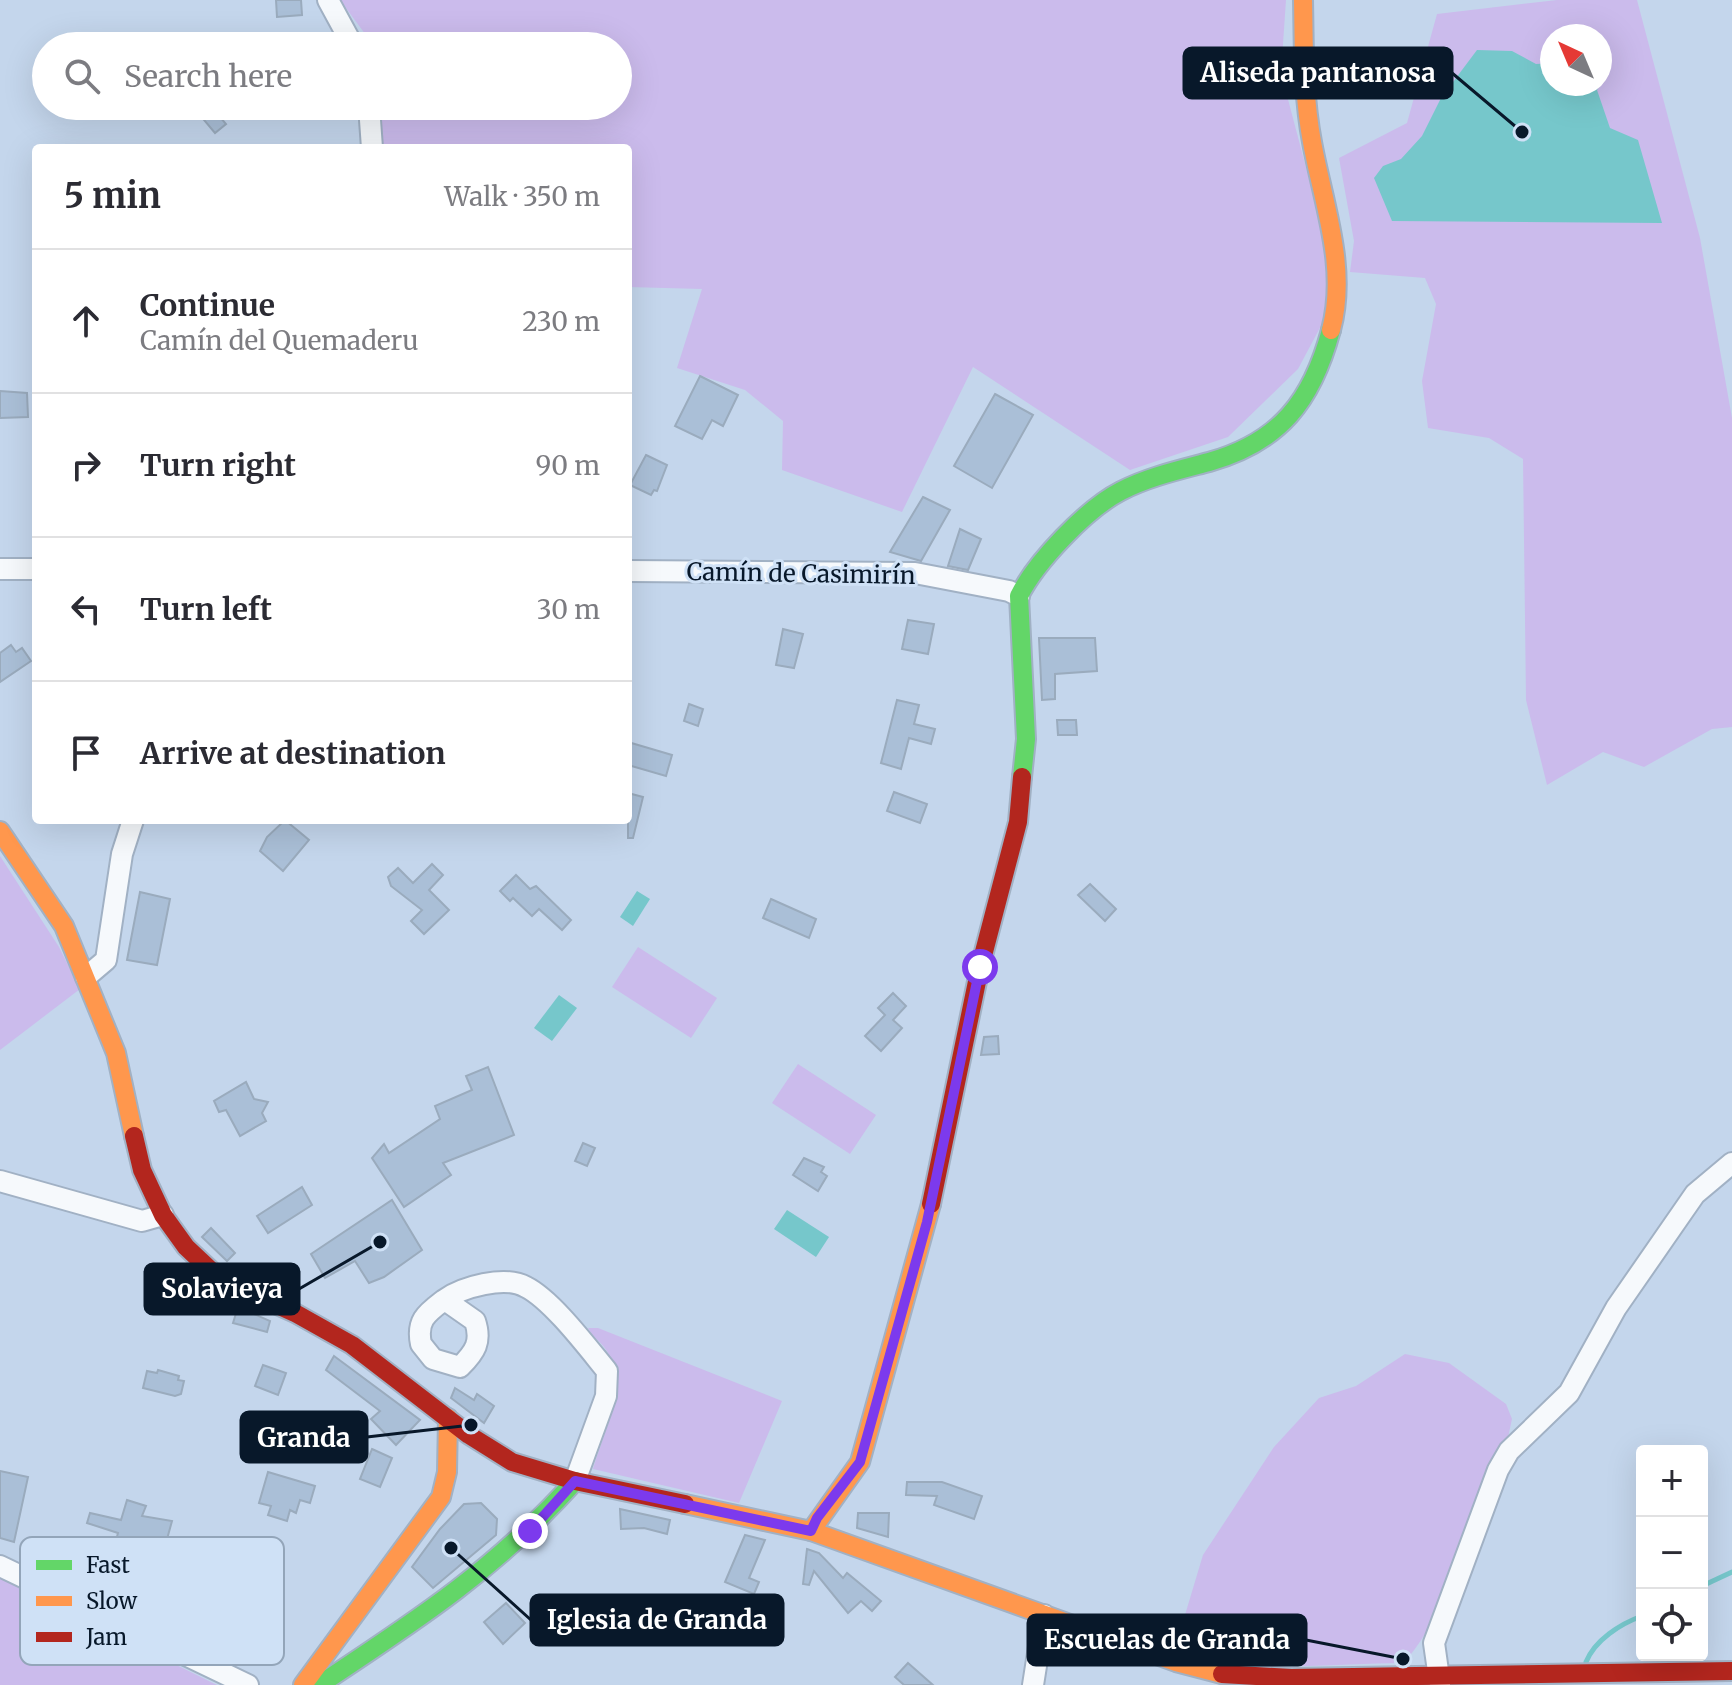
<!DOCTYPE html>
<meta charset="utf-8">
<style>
:root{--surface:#fff;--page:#f7f7f7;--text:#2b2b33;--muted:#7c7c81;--line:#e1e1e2}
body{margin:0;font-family:Merriweather,serif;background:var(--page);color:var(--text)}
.controls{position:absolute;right:24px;bottom:24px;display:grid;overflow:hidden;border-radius:8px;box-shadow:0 8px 32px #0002}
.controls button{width:72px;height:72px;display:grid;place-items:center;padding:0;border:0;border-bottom:2px solid var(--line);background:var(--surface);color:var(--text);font:40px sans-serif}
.compass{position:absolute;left:1540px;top:24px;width:72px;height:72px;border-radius:50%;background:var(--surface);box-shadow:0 8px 32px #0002;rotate:316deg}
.stop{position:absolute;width:24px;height:24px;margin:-18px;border:6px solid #7c3aed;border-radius:50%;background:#fff}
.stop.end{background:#7c3aed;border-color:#fff;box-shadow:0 2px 8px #0008}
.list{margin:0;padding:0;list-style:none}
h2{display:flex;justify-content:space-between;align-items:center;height:104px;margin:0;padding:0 32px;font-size:34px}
h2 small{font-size:26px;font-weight:400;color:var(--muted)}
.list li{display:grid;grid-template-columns:52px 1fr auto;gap:24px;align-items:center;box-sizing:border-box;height:144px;padding:0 32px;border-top:2px solid var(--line)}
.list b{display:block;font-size:30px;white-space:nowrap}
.list p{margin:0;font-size:26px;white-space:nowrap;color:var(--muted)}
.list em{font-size:26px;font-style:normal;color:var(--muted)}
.icon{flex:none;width:44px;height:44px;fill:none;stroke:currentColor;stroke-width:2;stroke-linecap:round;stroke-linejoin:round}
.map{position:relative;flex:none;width:1732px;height:1685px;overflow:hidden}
.search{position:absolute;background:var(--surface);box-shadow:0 8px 32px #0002;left:32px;top:32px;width:600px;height:88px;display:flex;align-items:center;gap:20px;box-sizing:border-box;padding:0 28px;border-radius:44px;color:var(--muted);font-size:30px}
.panel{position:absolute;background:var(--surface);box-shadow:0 8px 32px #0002;left:32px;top:144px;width:600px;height:680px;border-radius:8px}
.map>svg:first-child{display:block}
.green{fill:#cbbbec;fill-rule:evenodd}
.water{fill:#76c7cb}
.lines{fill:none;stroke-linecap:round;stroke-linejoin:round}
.stream{stroke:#76c7cb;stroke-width:5}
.building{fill:#aabfd7;stroke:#9aabbd;stroke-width:2}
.street-casing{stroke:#a1b1c4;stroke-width:24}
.fast-casing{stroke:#a1b1c4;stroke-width:22}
.slow-casing{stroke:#a1b1c4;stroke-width:22}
.jam-casing{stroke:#a1b1c4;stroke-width:22}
.street{stroke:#f6f9fc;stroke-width:20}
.fast{stroke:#63d668;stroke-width:18}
.slow{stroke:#ff974d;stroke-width:18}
.jam{stroke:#b3261e;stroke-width:18}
.route{stroke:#7c3aed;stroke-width:10}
.labels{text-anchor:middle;stroke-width:6;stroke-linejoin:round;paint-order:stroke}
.street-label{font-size:24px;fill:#08182a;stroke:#cfe1f6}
.key{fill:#cfe1f6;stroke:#93a5b9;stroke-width:2}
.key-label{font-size:22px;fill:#08182a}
.leader{fill:none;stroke:#08182a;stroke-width:3}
.callout-dot{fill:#08182a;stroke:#cfe1f6;stroke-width:3}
.callout{fill:#08182a;stroke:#08182a;stroke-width:3}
.callout-label{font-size:26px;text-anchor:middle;font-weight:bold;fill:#fff}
</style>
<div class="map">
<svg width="1732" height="1685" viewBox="0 0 1732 1685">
<rect width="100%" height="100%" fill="#c4d6ec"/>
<g class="green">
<path d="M340,0H1286L1281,73L1339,292L1298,369L1228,437L1130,470L973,367L902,512L782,470L783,421L745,390L677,368L702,289L628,287V148H369V106H618V46H374Z"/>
<path d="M1557,0H1637L1700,238L1732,418V727L1712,729L1644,767L1603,752L1547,785L1526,700L1523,459L1489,438L1428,428L1422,381L1436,304L1425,278L1350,272L1354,241L1339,158L1407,123L1437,14ZM1552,36H1600V84H1552Z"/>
<path d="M0,856L59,947L80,989L0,1050Z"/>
<path d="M638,947L717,998L691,1038L612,987Z"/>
<path d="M798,1064L876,1115L850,1154L772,1103Z"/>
<path d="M588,1328H598L782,1401L739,1503L593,1469C603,1435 627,1388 608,1353C603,1343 593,1338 588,1328Z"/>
<path d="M1405,1354L1449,1363L1506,1404L1512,1419L1507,1442C1479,1511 1452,1607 1404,1663C1330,1663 1244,1677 1176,1645L1203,1555L1274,1447L1319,1398L1356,1386Z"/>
<path d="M0,1578L217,1685H0Z"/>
</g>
<g class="water">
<path d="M1600,47L1610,65L1597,90L1610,128L1638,140L1662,223L1392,221L1374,178L1383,166L1401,159L1422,136L1441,98L1477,50L1512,51L1536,64L1552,63V84H1600Z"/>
<path d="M637,891L650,899L633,926L620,917Z"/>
<path d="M559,995L577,1008L552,1041L534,1028Z"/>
<path d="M787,1210L829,1237L816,1257L774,1229Z"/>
</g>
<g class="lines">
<g class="stream">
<path d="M1702,1586L1732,1572"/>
<path d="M1586,1662C1595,1640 1620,1624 1642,1616"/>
</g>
</g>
<g class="building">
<path d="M276,0H301L302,15L277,17Z"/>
<path d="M215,111L226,124L215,133L204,120Z"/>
<path d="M700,376L738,395L723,426L712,420L702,439L675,426Z"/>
<path d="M0,391L27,393L28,417L0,418Z"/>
<path d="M995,394L1033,415L992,488L954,466Z"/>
<path d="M646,455L667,465L657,491L654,490L651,495L630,485Z"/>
<path d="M923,497L950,510L921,561L890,552Z"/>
<path d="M960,529L981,539L968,570L948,566Z"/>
<path d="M908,620L934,624L928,654L902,649Z"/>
<path d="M783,629L803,634L794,668L776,665Z"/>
<path d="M1039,638H1095L1097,671L1055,674V699L1042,700Z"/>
<path d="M11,645L16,652L22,648L31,661L0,682V653Z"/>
<path d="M897,700L919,705L914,724L935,729L931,744L909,738L901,769L881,763Z"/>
<path d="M689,704L703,709L698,726L684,721Z"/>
<path d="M1057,720H1076L1077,735H1058Z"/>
<path d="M628,742L672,755L666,776L628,765Z"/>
<path d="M894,792L927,804L920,823L887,811Z"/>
<path d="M628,793L643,797L633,838H628Z"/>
<path d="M285,820L309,840L283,871L260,851L267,837Z"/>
<path d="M432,864L443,875L429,890L449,910L424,934L411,921L422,910L391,886L388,877L398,868L413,883Z"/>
<path d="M516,875L530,889L536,886L571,920L562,930L539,909L532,916L513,898L510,901L500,891Z"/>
<path d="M1090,884L1116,909L1105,921L1078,895Z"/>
<path d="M140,892L170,899L157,965L127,960Z"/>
<path d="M771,899L816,919L809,938L763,918Z"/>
<path d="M893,993L906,1006L893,1020L902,1028L881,1051L865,1036L885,1015L878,1008Z"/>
<path d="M998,1036L999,1054L981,1055L984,1037Z"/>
<path d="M488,1067L514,1135L443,1163L451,1175L404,1207L372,1158L384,1144L389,1153L440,1119L435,1106L472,1090L466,1076Z"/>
<path d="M246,1082L254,1099L268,1102L262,1113L266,1121L240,1136L226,1110L219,1112L214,1101Z"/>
<path d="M583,1143L595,1148L587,1166L575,1161Z"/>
<path d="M804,1158L824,1167L821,1172L827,1176L818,1191L793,1175Z"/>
<path d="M302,1187L312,1205L268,1233L257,1216Z"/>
<path d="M392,1200L422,1250L384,1277L369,1283L355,1261L325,1278L311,1254Z"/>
<path d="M211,1228L235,1253L227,1261L202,1237Z"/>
<path d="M238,1307L270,1321L267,1332L233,1323Z"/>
<path d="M334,1356L420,1420L396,1445L371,1419L380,1411L326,1370Z"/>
<path d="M263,1365L286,1373L278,1395L255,1386Z"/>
<path d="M158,1370L179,1376L178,1380L184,1381L181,1394L175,1396L143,1388L147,1371L157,1373Z"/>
<path d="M455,1388L474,1400L477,1394L494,1406L484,1423L451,1398Z"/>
<path d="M372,1449L392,1458L380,1487L360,1479Z"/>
<path d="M0,1471L28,1477L14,1542L0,1538Z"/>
<path d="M268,1472L315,1486L310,1503L300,1500L296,1513L290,1510L287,1521L268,1515L271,1506L259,1503Z"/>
<path d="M907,1482H942L982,1496L974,1519L934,1505L937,1496L906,1495Z"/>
<path d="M127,1500L146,1506L142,1516L172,1521L156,1579L139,1574L145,1553L115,1544L118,1533L87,1523L90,1513L121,1520Z"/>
<path d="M481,1503L497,1519L496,1535L433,1588L412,1567L440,1529L464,1504Z"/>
<path d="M620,1509L670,1520L667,1534L644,1528L621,1529Z"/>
<path d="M858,1513H889L888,1537L857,1528Z"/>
<path d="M745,1535L765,1540L749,1578L759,1582L754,1594L725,1582Z"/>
<path d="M807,1549L819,1553L843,1578L847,1573L881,1601L872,1611L861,1601L848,1613L814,1571L809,1585L803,1584Z"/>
<path d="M506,1603L525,1623L503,1644L484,1622Z"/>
<path d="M908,1663L933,1685H904L895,1677Z"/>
</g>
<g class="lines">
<defs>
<g id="street">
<path d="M328,0L353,46"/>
<path d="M369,106L372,148"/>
<path d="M0,569H36"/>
<path d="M628,571L915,573L1009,591L1019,596"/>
<path d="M86,977L106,960L122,854L133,820"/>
<path d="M0,1181L142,1221L163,1215"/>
<path d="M445,1300L475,1321C482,1342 475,1352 460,1367L433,1359L421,1344C416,1320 427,1313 444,1300C462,1287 505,1275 526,1287C552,1300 588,1348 607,1371L606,1396L575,1481"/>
<path d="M0,1566L248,1685"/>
<path d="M1033,1685L1044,1615"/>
<path d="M1440,1685L1434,1643L1498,1470L1509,1451L1569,1393L1616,1308L1695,1194L1732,1163"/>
</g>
<g id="fast">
<path d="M1022,777L1026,739L1019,596C1036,562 1086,509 1121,491C1148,477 1179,470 1209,462C1280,442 1312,401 1331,330"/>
<path d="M319,1685C416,1621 496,1569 575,1481"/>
</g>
<g id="slow">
<path d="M1303,0C1304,48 1303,94 1312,142C1323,203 1348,267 1331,330"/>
<path d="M0,831L64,926L116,1053L134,1136"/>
<path d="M685,1504L811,1531L1176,1662L1222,1674"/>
<path d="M811,1531L860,1462L931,1204"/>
<path d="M303,1685L441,1497L447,1472L448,1418"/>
</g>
<g id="jam">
<path d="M134,1136L142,1170L163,1215L186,1247L220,1279L295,1313L352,1345L469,1435L512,1462L575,1481L685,1504"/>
<path d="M931,1204L980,967L1018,822L1022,777"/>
<path d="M1222,1674L1291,1678L1732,1671"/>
</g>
</defs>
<use href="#street" class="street-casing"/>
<use href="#fast" class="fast-casing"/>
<use href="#slow" class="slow-casing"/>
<use href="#jam" class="jam-casing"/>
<use href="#street" class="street"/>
<use href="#fast" class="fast"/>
<use href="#slow" class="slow"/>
<use href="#jam" class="jam"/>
</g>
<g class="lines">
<path class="route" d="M530,1531L575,1481L811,1531L817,1518L860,1462L927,1222L980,967"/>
</g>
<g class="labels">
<g class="street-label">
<text transform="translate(801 574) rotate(1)" y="8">Camín de Casimirín</text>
</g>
</g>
<rect x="20" y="1537" width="264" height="128" rx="12" class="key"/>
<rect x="36" y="1560" width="36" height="10" fill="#63d668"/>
<rect x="36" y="1596" width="36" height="10" fill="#ff974d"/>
<rect x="36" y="1632" width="36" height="10" fill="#b3261e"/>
<g class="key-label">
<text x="86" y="1573">Fast</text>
<text x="86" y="1609">Slow</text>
<text x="86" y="1645">Jam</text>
</g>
<path class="leader" d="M1522 132L1452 73M380 1242L299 1289M471 1425L367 1437M451 1548L531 1620M1403 1659L1306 1640"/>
<g class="callout-dot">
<circle cx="1522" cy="132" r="8"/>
<circle cx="380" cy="1242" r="8"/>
<circle cx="471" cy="1425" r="8"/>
<circle cx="451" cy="1548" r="8"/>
<circle cx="1403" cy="1659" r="8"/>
</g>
<g class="callout">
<rect x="1184" y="48" width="268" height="50" rx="8"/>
<rect x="145" y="1264" width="154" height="50" rx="8"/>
<rect x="241" y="1412" width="126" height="50" rx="8"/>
<rect x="531" y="1595" width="252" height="50" rx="8"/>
<rect x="1028" y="1615" width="278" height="50" rx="8"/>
</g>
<g class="callout-label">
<text x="1318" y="82">Aliseda pantanosa</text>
<text x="222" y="1298">Solavieya</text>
<text x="304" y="1447">Granda</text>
<text x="657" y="1629">Iglesia de Granda</text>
<text x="1167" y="1649">Escuelas de Granda</text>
</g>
</svg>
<div class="controls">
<button>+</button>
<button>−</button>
<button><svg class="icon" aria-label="locate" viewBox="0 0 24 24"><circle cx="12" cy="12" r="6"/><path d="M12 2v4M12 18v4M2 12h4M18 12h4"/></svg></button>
</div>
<svg class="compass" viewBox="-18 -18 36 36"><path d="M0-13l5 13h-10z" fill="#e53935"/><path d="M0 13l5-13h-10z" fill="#7c7c81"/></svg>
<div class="stop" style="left:980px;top:967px"></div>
<div class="stop end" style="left:530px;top:1531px"></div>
<div class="search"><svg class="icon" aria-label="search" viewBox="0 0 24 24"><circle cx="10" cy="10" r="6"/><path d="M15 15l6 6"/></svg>Search here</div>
<section class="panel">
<h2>5 min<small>Walk · 350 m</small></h2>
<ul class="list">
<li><svg class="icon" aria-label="ahead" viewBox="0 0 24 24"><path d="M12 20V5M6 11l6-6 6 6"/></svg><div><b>Continue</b><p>Camín del Quemaderu</p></div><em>230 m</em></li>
<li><svg class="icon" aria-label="right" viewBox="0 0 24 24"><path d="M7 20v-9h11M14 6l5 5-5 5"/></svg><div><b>Turn right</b></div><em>90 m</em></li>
<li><svg class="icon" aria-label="left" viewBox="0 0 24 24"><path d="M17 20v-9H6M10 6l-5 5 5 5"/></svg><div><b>Turn left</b></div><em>30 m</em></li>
<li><svg class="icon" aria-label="arrive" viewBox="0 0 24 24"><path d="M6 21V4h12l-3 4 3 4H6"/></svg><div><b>Arrive at destination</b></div></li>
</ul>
</section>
</div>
